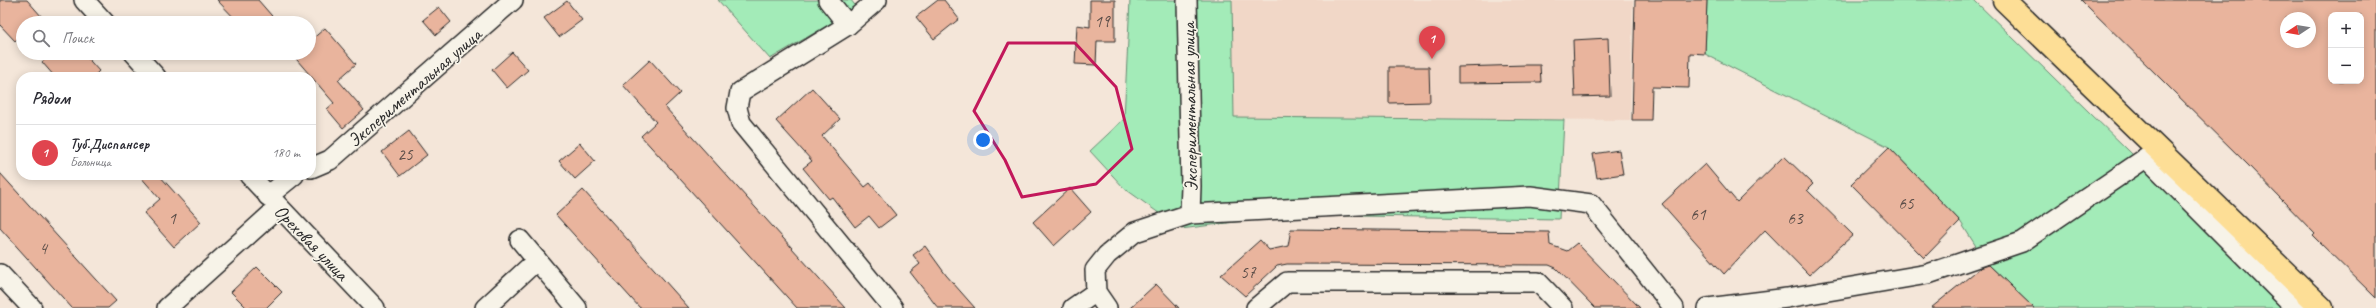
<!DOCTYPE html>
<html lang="ru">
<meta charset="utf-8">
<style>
:root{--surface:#fff;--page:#f2f2f3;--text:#2b2b33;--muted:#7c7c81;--line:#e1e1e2;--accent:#2b2b2b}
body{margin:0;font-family:Caveat,sans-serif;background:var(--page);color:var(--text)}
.controls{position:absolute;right:12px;top:12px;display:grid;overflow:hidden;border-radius:8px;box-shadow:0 2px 10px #0003}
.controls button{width:36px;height:36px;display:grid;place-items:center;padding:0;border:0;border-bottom:1px solid var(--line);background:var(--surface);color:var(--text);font:20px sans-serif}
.compass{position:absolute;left:2280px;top:12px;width:36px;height:36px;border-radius:50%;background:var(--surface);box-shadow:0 2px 10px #0003;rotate:258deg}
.you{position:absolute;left:983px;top:140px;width:14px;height:14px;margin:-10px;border:3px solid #fff;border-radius:50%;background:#1a73e8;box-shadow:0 0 0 6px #1a73e833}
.badge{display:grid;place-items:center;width:26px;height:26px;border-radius:50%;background:var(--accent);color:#fff;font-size:13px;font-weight:700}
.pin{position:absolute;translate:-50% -33px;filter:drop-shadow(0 1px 2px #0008)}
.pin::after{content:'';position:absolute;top:21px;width:14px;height:12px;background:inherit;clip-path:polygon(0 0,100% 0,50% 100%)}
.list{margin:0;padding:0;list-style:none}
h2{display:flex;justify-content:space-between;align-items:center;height:52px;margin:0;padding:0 16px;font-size:17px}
h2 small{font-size:13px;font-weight:400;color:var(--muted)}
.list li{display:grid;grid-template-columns:26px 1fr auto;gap:12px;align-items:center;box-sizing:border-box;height:56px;padding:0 16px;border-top:1px solid var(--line)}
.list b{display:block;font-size:15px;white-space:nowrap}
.list p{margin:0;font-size:13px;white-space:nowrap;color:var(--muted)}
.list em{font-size:13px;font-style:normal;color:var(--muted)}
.icon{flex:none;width:22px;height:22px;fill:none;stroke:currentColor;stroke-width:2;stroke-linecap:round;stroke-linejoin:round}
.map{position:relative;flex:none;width:2376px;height:308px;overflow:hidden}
.search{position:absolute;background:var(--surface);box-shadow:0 2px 10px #0003;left:16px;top:16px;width:300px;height:44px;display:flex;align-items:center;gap:10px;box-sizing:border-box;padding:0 14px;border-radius:22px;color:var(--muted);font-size:15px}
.panel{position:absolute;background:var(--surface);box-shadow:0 2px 10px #0003;left:16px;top:72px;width:300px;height:108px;border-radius:16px}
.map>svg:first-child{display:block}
.built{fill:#f1d7c7}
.green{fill:#a3ebb8;stroke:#678b72}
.building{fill:#e9b49d;stroke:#2b2b2b;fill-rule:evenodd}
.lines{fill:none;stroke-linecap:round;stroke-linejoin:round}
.minor-casing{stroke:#2b2b2b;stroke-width:22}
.major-casing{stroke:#2b2b2b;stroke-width:25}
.minor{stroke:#f7f3e8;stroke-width:19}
.major{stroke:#fdde96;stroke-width:22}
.marked{fill:none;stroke:#c2185b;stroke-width:3;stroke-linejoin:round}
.labels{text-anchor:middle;stroke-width:3.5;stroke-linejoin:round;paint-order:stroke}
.number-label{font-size:17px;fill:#5a4d48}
.street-label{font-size:19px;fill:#2b2b2b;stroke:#f7f3e8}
</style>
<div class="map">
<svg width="2376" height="308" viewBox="0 0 2376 308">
<rect width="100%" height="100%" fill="#f4e6d9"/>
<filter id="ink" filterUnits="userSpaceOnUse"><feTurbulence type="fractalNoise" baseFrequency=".025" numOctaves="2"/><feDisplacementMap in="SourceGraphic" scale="8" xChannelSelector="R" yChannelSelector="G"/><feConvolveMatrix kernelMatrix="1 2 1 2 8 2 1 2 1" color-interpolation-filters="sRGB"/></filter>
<g filter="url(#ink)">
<path class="built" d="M1232,0H1633L1630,120L1234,117Z"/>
<g class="green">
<path d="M718,0H851L857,8L770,59Z"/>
<path d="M1130,0H1232L1234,117L1564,120L1559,219L1290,215L1181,229L1124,188L1090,151L1124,119Z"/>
<path d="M1707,0H1974L2244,263L2287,308H2034L1986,262L1960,221L1889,147L1705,54Z"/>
</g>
<g class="building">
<path d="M0,0H27L42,17L35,23H23V34L15,41L0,25Z"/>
<path d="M217,0H258L278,23H239Z"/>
<path d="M938,0H944L959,19L934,39L916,17Z"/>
<path d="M1090,0H1115V41H1097L1096,65L1075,64L1077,25L1090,27Z"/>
<path d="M1635,0H1707L1705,54L1690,53L1689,88L1652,87L1651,120H1632Z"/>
<path d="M2081,0H2376V298L2313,236L2315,234L2248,165ZM2331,15H2361V81H2331ZM2286,18H2310V42H2286Z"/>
<path d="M567,1L582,20L559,37L544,18Z"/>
<path d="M439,7L451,22L436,35L423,20Z"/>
<path d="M325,28L356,64L338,80L364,110L343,128L327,109L334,103L291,53H309V42Z"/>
<path d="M1608,38L1610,96L1575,97L1573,40Z"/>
<path d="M512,52L528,70L507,88L492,70Z"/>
<path d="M52,53H83L99,71L93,77H55L42,62Z"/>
<path d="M650,60L680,93L665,107L846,308H797L641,136L656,122L623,85Z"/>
<path d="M1526,65H1540L1541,82L1458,83V67Z"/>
<path d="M1389,67H1429L1430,102L1389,103Z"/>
<path d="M812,88L840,119L822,136L865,187L870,183L896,215L879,228L869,216L855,227L832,197L829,199L803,168L812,161L776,121Z"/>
<path d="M409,131L427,155L400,176L382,152Z"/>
<path d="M580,143L595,161L575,179L559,161Z"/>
<path d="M1889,147L1960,221L1924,258L1851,184Z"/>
<path d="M1619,150L1623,174L1597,178L1593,154Z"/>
<path d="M1784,156L1813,184L1807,190L1853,235L1809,275L1765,230L1724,274L1662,204L1705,164L1737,202Z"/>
<path d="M0,173L116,301L108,308H72L0,228Z"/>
<path d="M139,175H159L201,222L174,247L144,213L160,199Z"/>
<path d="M1070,188L1091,212L1054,246L1033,222Z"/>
<path d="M583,190L664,280L689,308H640L556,215Z"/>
<path d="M1291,229L1549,232L1550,245L1567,251L1577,243L1640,308H1595L1556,268L1549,265L1287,264L1277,266L1245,296L1221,275L1260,240L1269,250L1288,246Z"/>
<path d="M925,246L946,275L975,308H938L910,272L920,264L913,255Z"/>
<path d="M1989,265L2034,308H1931L1980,268Z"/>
<path d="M257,267L282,292L266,308H247L231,292Z"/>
<path d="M1156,284L1179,308H1130Z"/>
</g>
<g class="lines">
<defs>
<g id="minor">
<path d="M84,0L105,23"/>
<path d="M828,0L848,25"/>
<path d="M877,0L848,25L740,92L737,108L741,123L893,308"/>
<path d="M1187,0L1191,186L1190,214"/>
<path d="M134,53L156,77"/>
<path d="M2146,157L2296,308"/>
<path d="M311,168L330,160L513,0"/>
<path d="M249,175L375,308"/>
<path d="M268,196L294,175"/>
<path d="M520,240L577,308"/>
<path d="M0,274L32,308"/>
<path d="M167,308L279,207"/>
<path d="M485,308L537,260"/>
<path d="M1073,308L1096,292"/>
<path d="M1107,308L1096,292L1095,270L1107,255L1135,232L1190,214L1530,196L1591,204L1674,308"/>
<path d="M1256,308L1287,282H1538L1563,308"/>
<path d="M1708,308L1787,298L1928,274L2022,242L2159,149"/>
</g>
<path id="major" d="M2004,0L2322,308"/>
</defs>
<use href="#minor" class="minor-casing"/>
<use href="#major" class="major-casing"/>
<use href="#minor" class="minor"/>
<use href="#major" class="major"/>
</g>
</g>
<path class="marked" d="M1008,43H1075L1116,87L1132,149L1096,184L1022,197L1005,160L974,111Z"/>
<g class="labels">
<g class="number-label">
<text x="1102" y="27">19</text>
<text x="405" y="160">25</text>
<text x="1906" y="209">65</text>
<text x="1698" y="220">61</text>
<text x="172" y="224">1</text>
<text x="1795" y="224">63</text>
<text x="43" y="254">4</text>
<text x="1248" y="278">57</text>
</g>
<g class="street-label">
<text transform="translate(414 87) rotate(-41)" y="7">Экспериментальная улица</text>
<text transform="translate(1189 107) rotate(-91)" y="7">Экспериментальная улица</text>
<text transform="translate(312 242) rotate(46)" y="7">Ореховая улица</text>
</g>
</g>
</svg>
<div class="controls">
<button>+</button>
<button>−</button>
</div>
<svg class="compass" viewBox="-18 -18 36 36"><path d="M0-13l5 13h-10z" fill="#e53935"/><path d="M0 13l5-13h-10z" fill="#7c7c81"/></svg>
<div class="you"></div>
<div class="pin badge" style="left:1432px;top:59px;background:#e0444e">1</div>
<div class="search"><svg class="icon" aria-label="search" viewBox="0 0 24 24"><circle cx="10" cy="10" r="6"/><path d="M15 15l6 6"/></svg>Поиск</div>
<section class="panel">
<h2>Рядом<small></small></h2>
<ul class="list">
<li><span class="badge" style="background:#e0444e">1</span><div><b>Туб.Диспансер</b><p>Больница</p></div><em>180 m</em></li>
</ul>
</section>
</div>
